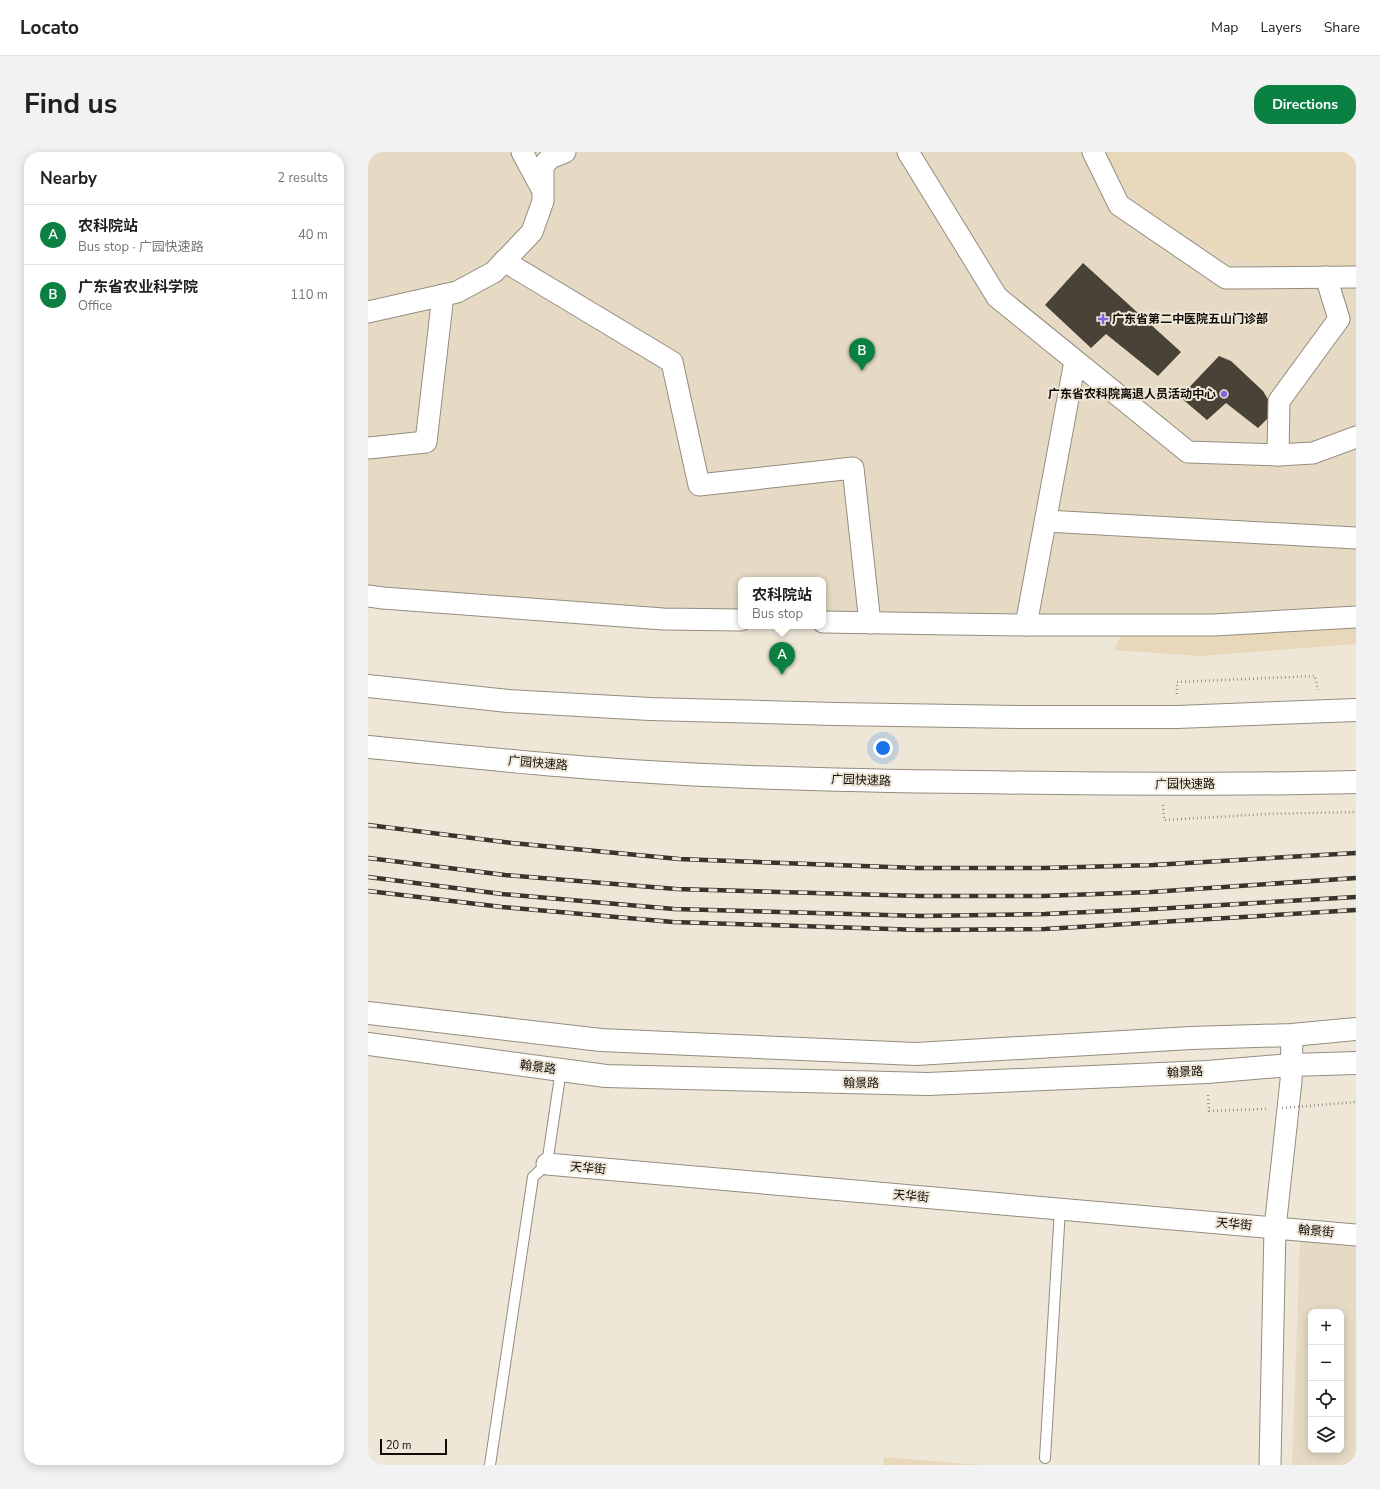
<!DOCTYPE html>
<meta charset="utf-8">
<style>
:root{--surface:#fff;--page:#f2f2f2;--text:#202124;--muted:#757577;--line:#e0e0e0;--accent:#0b8043}
body{margin:0;font-family:"Nunito Sans","Noto Sans SC",sans-serif;background:var(--page);color:var(--text)}
.controls{position:absolute;right:12px;bottom:12px;display:grid;overflow:hidden;border-radius:8px;box-shadow:0 2px 10px #0003}
.controls button{width:36px;height:36px;display:grid;place-items:center;padding:0;border:0;border-bottom:1px solid var(--line);background:var(--surface);color:var(--text);font:20px sans-serif}
.scale{position:absolute;left:12px;bottom:10px;width:67px;box-sizing:border-box;padding-left:4px;border:2px solid #0f0c07;border-top:0;font-size:11px;line-height:14px;white-space:nowrap;color:#0f0c07;-webkit-text-stroke:3px #eee6d7;paint-order:stroke}
.you{position:absolute;left:515px;top:596px;width:14px;height:14px;margin:-10px;border:3px solid #fff;border-radius:50%;background:#1a73e8;box-shadow:0 0 0 6px #1a73e833}
.badge{display:grid;place-items:center;width:26px;height:26px;border-radius:50%;background:var(--accent);color:#fff;font-size:13px;font-weight:700}
.pin{position:absolute;translate:-50% -33px;filter:drop-shadow(0 1px 2px #0008)}
.pin::after{content:'';position:absolute;top:21px;width:14px;height:12px;background:inherit;clip-path:polygon(0 0,100% 0,50% 100%)}
.popup{position:absolute;left:370px;top:425px;width:88px;height:52px;box-sizing:border-box;display:grid;place-content:center;border-radius:8px;background:var(--surface);filter:drop-shadow(0 1px 3px #0005);font-size:13px;white-space:nowrap;color:var(--muted)}
.popup b{font-size:15px;color:var(--text)}
.popup::after{content:'';position:absolute;left:50%;top:100%;margin-left:-8px;border:8px solid transparent;border-top-color:var(--surface)}
.list{margin:0;padding:0;list-style:none}
h2{display:flex;justify-content:space-between;align-items:center;height:52px;margin:0;padding:0 16px;font-size:17px}
h2 small{font-size:13px;font-weight:400;color:var(--muted)}
.list li{display:grid;grid-template-columns:26px 1fr auto;gap:12px;align-items:center;box-sizing:border-box;height:60px;padding:0 16px;border-top:1px solid var(--line)}
.list b{display:block;font-size:15px;white-space:nowrap}
.list p{margin:0;font-size:13px;white-space:nowrap;color:var(--muted)}
.list em{font-size:13px;font-style:normal;color:var(--muted)}
.icon{flex:none;width:22px;height:22px;fill:none;stroke:currentColor;stroke-width:2;stroke-linecap:round;stroke-linejoin:round}
.map{position:relative;flex:none;width:988px;height:1313px;overflow:hidden;border-radius:16px}
header{display:flex;align-items:center;gap:24px;box-sizing:border-box;height:56px;padding:0 20px;background:var(--surface);border-bottom:1px solid var(--line)}
header strong{font-size:19px}
nav{display:flex;gap:22px;margin-inline-start:auto;font-size:14px}
.intro{display:flex;align-items:center;justify-content:space-between;box-sizing:border-box;height:96px;padding:0 24px}
h1{margin:0;font-size:28px}
.button{padding:10px 18px;border-radius:16px;background:var(--accent);color:#fff;font-size:14px;font-weight:700}
main{display:flex;gap:24px;padding:0 24px}
aside{flex:1;background:var(--surface);border-radius:16px;box-shadow:0 2px 10px #0003}
.map>svg:first-child{display:block}
.built{fill:#e6dac5;fill-rule:evenodd}
.green{fill:#e8d7b9}
.building{fill:#494236}
.lines{fill:none;stroke-linecap:round;stroke-linejoin:round}
.service-casing{stroke:#948d7f;stroke-width:12}
.minor-casing{stroke:#948d7f;stroke-width:23}
.tertiary-casing{stroke:#948d7f;stroke-width:24}
.trunk-casing{stroke:#948d7f;stroke-width:24}
.path{stroke:#9a9489;stroke-width:2.5;stroke-dasharray:1 3;stroke-linecap:butt}
.service{stroke:#fff;stroke-width:10}
.minor{stroke:#fff;stroke-width:21}
.tertiary{stroke:#fff;stroke-width:22}
.trunk{stroke:#fff;stroke-width:22}
.rail-casing{stroke:#37332d;stroke-width:4.5}
.rail{stroke:#eee6d7;stroke-width:3;stroke-dasharray:9;stroke-linecap:butt}
.path-bridge{stroke:#9a9489;stroke-width:2.5;stroke-dasharray:1 3;stroke-linecap:butt}
.poi-dot{fill:#8862dd;stroke:#eee6d7;stroke-width:1.5}
.labels{text-anchor:middle;stroke-width:4;stroke-linejoin:round;paint-order:stroke}
.poi-label{font-size:12px;font-weight:bold;fill:#0f0c07;stroke:#eee6d7;text-anchor:start}
.street-label{font-size:12px;fill:#0f0c07;stroke:#eee6d7}
</style>
<header>
<strong>Locato</strong>
<nav><a>Map</a><a>Layers</a><a>Share</a></nav>
</header>
<div class="intro"><h1>Find us</h1><a class="button">Directions</a></div>
<main>
<aside>
<h2>Nearby<small>2 results</small></h2>
<ul class="list">
<li><span class="badge">A</span><div><b>农科院站</b><p>Bus stop · 广园快速路</p></div><em>40 m</em></li>
<li><span class="badge">B</span><div><b>广东省农业科学院</b><p>Office</p></div><em>110 m</em></li>
</ul>
</aside>
<div class="map">
<svg width="988" height="1313" viewBox="0 0 988 1313">
<rect width="100%" height="100%" fill="#eee6d7"/>
<g class="built">
<path d="M0,0H988V465L455,469V428H373V468L0,438Z"/>
<path d="M932,1088L988,1094V1313H924ZM943,1160H973V1298H943Z"/>
</g>
<g class="green">
<path d="M737,0H988V116L958,121L860,106L777,58L738,11Z"/>
<path d="M988,464V492L831,504L746,498L758,473Z"/>
<path d="M516,1305L611,1313H515Z"/>
</g>
<g class="building">
<path d="M715,111L813,200L790,224L738,182L723,196L677,153Z"/>
<path d="M851,204L863,209L895,239L907,259L890,276L858,251L839,268L812,245Z"/>
</g>
<g class="lines">
<defs>
<g id="service">
<path d="M677,1306L692,1057"/>
<path d="M122,1313L165,1025L179,1012L193,918"/>
</g>
<g id="minor">
<path d="M154,0L174,37"/>
<path d="M540,0L629,145L820,300L910,303L945,301L988,285"/>
<path d="M725,0L751,53L858,126L988,125"/>
<path d="M136,109L304,210L331,333L485,316L502,471"/>
<path d="M0,160L89,140L126,120L164,80L175,49V14L182,6L197,0"/>
<path d="M0,296L58,290L75,143"/>
<path d="M910,303L911,249L971,167L958,125"/>
<path d="M678,369L988,386"/>
<path d="M0,444L15,446L295,467L373,468"/>
<path d="M455,470L658,473H846L988,465"/>
<path d="M658,473L707,209"/>
<path d="M179,1012L907,1076L923,929L924,883"/>
<path d="M902,1313L907,1076L988,1083"/>
</g>
<g id="tertiary">
<path d="M0,861L233,888L548,902L823,886L924,883L988,877"/>
<path d="M0,892L238,924L560,932L839,920L923,913L988,911"/>
</g>
<g id="trunk">
<path d="M0,534L140,549L282,557L467,562L651,565H809L988,558"/>
<path d="M0,595C105,605 211,617 317,622C413,627 509,629 605,630C733,632 860,633 988,630"/>
</g>
</defs>
<use href="#service" class="service-casing"/>
<use href="#minor" class="minor-casing"/>
<use href="#tertiary" class="tertiary-casing"/>
<use href="#trunk" class="trunk-casing"/>
<g class="path">
<path d="M809,542V530L947,524L950,538"/>
<path d="M795,653L796,668L900,662L988,660"/>
<path d="M840,943L841,959L898,957"/>
</g>
<use href="#service" class="service"/>
<use href="#minor" class="minor"/>
<use href="#tertiary" class="tertiary"/>
<use href="#trunk" class="trunk"/>
<defs>
<g id="rail">
<path d="M0,673L144,691L311,707L548,716H676L785,713L988,701"/>
<path d="M0,706L137,723L308,737L551,744H675L783,740L988,726"/>
<path d="M0,725L134,742L306,757L553,764L677,762L786,757L988,745"/>
<path d="M0,739L134,755L305,770L553,778L677,777L988,758"/>
</g>
</defs>
<use href="#rail" class="rail-casing"/>
<use href="#rail" class="rail"/>
<path class="path-bridge" d="M914,956L988,950"/>
</g>
<g class="poi-dot">
<path d="M733 161h4v4h4v4h-4v4h-4v-4h-4v-4h4z"/>
<circle cx="856" cy="242" r="4"/>
</g>
<g class="labels">
<g class="poi-label">
<text x="744" y="171">广东省第二中医院五山门诊部</text>
<text x="848" y="246" text-anchor="end">广东省农科院离退人员活动中心</text>
</g>
<g class="street-label">
<text transform="translate(170 611) rotate(5)" y="4">广园快速路</text>
<text transform="translate(493 628) rotate(2)" y="4">广园快速路</text>
<text x="817" y="636">广园快速路</text>
<text transform="translate(170 915) rotate(8)" y="4">翰景路</text>
<text transform="translate(817 920) rotate(-3)" y="4">翰景路</text>
<text transform="translate(493 931) rotate(1)" y="4">翰景路</text>
<text transform="translate(220 1016) rotate(5)" y="4">天华街</text>
<text transform="translate(543 1044) rotate(5)" y="4">天华街</text>
<text transform="translate(866 1072) rotate(5)" y="4">天华街</text>
<text transform="translate(948 1079) rotate(5)" y="4">翰景街</text>
</g>
</g>
</svg>
<div class="controls">
<button>+</button>
<button>−</button>
<button><svg class="icon" aria-label="locate" viewBox="0 0 24 24"><circle cx="12" cy="12" r="6"/><path d="M12 2v4M12 18v4M2 12h4M18 12h4"/></svg></button>
<button><svg class="icon" aria-label="layers" viewBox="0 0 24 24"><path d="M12 4l9 5-9 5-9-5zM3 14l9 5 9-5"/></svg></button>
</div>
<div class="scale">20 m</div>
<div class="you"></div>
<div class="pin badge" style="left:414px;top:523px">A</div>
<div class="popup"><b>农科院站</b>Bus stop</div>
<div class="pin badge" style="left:494px;top:219px">B</div>
</div>
</main>
